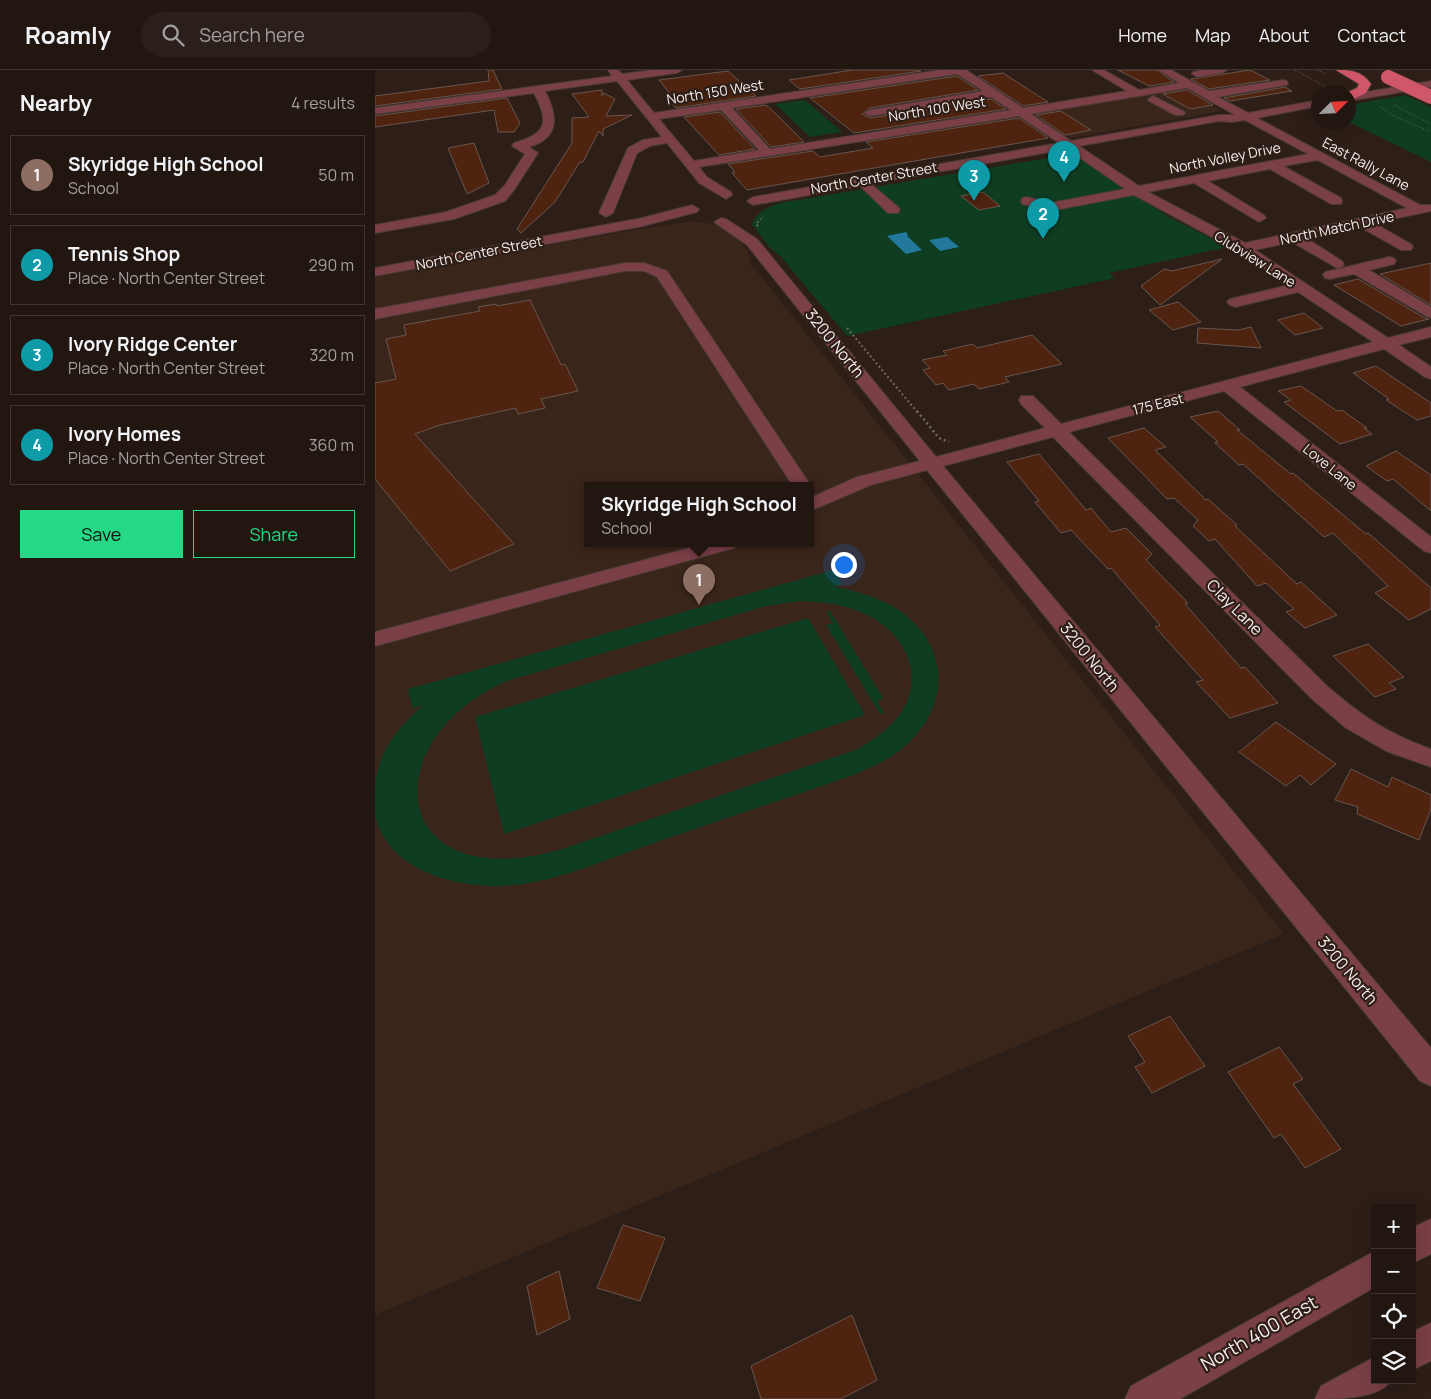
<!DOCTYPE html>
<meta charset="utf-8">
<style>
:root{--surface:#221611;--page:#2a1f1a;--text:#f1f3f6;--muted:#a29f9f;--line:#3f3531;--accent:#24d886}
body{margin:0;font-family:Manrope,sans-serif;background:var(--page);color:var(--text)}
.controls{position:absolute;right:15px;bottom:15px;display:grid;overflow:hidden;border-radius:0px;box-shadow:0 5px 20px #0002}
.controls button{width:45px;height:45px;display:grid;place-items:center;padding:0;border:0;border-bottom:1px solid var(--line);background:var(--surface);color:var(--text);font:25px sans-serif}
.compass{position:absolute;left:936px;top:15px;width:45px;height:45px;border-radius:50%;background:var(--surface);box-shadow:0 5px 20px #0002;rotate:66deg}
.you{position:absolute;left:468px;top:494px;width:18px;height:18px;margin:-12px;border:4px solid #fff;border-radius:50%;background:#1a73e8;box-shadow:0 0 0 8px #1a73e833}
.badge{display:grid;place-items:center;width:32px;height:32px;border-radius:50%;background:var(--accent);color:#fff;font-size:16px;font-weight:700}
.pin{position:absolute;translate:-50% -41px;filter:drop-shadow(0 1px 2px #0008)}
.pin::after{content:'';position:absolute;top:26px;width:18px;height:15px;background:inherit;clip-path:polygon(0 0,100% 0,50% 100%)}
.popup{position:absolute;left:209px;top:412px;width:230px;height:65px;box-sizing:border-box;display:grid;place-content:center;border-radius:0px;background:var(--surface);filter:drop-shadow(0 1px 4px #0005);font-size:16px;white-space:nowrap;color:var(--muted)}
.popup b{font-size:19px;color:var(--text)}
.popup::after{content:'';position:absolute;left:50%;top:100%;margin-left:-10px;border:10px solid transparent;border-top-color:var(--surface)}
.list{margin:0;padding:0;list-style:none}
h2{display:flex;justify-content:space-between;align-items:center;height:65px;margin:0;padding:0 20px;font-size:21px}
h2 small{font-size:16px;font-weight:400;color:var(--muted)}
.list li{display:grid;grid-template-columns:32px 1fr auto;gap:15px;align-items:center;box-sizing:border-box;height:80px;margin:0 10px 10px;padding:0 10px;border:1px solid var(--line);border-radius:0px}
.list b{display:block;font-size:19px;white-space:nowrap}
.list p{margin:0;font-size:16px;white-space:nowrap;color:var(--muted)}
.list em{font-size:16px;font-style:normal;color:var(--muted)}
.actions{display:flex;gap:10px;padding:15px 20px}
.actions a{flex:1;padding:11px 0;border:1px solid var(--accent);border-radius:0px;text-align:center;font-size:18px;color:var(--accent)}
.actions .main{background:var(--accent);color:#111}
.icon{flex:none;width:28px;height:28px;fill:none;stroke:currentColor;stroke-width:2;stroke-linecap:round;stroke-linejoin:round}
.map{position:relative;flex:none;width:1056px;height:1329px;overflow:hidden}
header{display:flex;align-items:center;gap:30px;box-sizing:border-box;height:70px;padding:0 25px;background:var(--surface);border-bottom:1px solid var(--line)}
header strong{font-size:24px}
nav{display:flex;gap:28px;margin-inline-start:auto;font-size:18px}
.search{width:350px;height:45px;background:var(--page);display:flex;align-items:center;gap:12px;box-sizing:border-box;padding:0 18px;border-radius:28px;color:var(--muted);font-size:19px}
main{display:flex}
aside{flex:1;background:var(--surface)}
.map>svg:first-child{display:block}
.built{fill:#3a251b;fill-rule:evenodd}
.green{fill:#0f3d22;fill-rule:evenodd}
.water{fill:#22799c}
.building{fill:#4e230f;stroke:#68564e}
.lines{fill:none;stroke-linecap:round;stroke-linejoin:round}
.minor-casing{stroke:#493b34;stroke-width:2}
.major-casing{stroke:#493b34;stroke-width:2}
.path-far2{stroke:#746761;stroke-width:1;stroke-dasharray:1 2;stroke-linecap:butt}
.path-far1{stroke:#746761;stroke-width:2;stroke-dasharray:2 2.5;stroke-linecap:butt}
.path{stroke:#746761;stroke-width:2.5;stroke-dasharray:2 3;stroke-linecap:butt}
.minor{fill:#7a3f47;fill-rule:evenodd}
.major{fill:#d0576a;fill-rule:evenodd}
.major-bridge-casing{stroke:#493b34;stroke-width:15;stroke-linecap:butt}
.major-bridge{stroke:#d0576a;stroke-width:14}
.labels{text-anchor:middle;stroke-width:4.5;stroke-linejoin:round;paint-order:stroke}
.far-street-label{font-size:14px;fill:#f8ede9;stroke:#2d1e17}
.street-label{font-size:16px;fill:#f8ede9;stroke:#2d1e17}
.near-street-label{font-size:19px;fill:#f8ede9;stroke:#2d1e17}
</style>
<header>
<strong>Roamly</strong>
<div class="search"><svg class="icon" aria-label="search" viewBox="0 0 24 24"><circle cx="10" cy="10" r="6"/><path d="M15 15l6 6"/></svg>Search here</div>
<nav><a>Home</a><a>Map</a><a>About</a><a>Contact</a></nav>
</header>
<main>
<aside>
<h2>Nearby<small>4 results</small></h2>
<ul class="list">
<li><span class="badge" style="background:#8d6e63">1</span><div><b>Skyridge High School</b><p>School</p></div><em>50 m</em></li>
<li><span class="badge" style="background:#0f9aa8">2</span><div><b>Tennis Shop</b><p>Place · North Center Street</p></div><em>290 m</em></li>
<li><span class="badge" style="background:#0f9aa8">3</span><div><b>Ivory Ridge Center</b><p>Place · North Center Street</p></div><em>320 m</em></li>
<li><span class="badge" style="background:#0f9aa8">4</span><div><b>Ivory Homes</b><p>Place · North Center Street</p></div><em>360 m</em></li>
</ul>
<div class="actions"><a class="main">Save</a><a>Share</a></div>
</aside>
<div class="map">
<svg width="1056" height="1329" viewBox="0 0 1056 1329">
<rect width="100%" height="100%" fill="#2d1e17"/>
<g class="built">
<path d="M809,19L847,41L695,68L657,43Z"/>
<path d="M317,151L345,155L360,165L373,181L376,194L909,864L0,1245V207L252,161ZM213,416H435V474H213Z"/>
</g>
<g class="green">
<path d="M1030,25L1056,37V92L974,52V35Z"/>
<path d="M430,30L467,62L435,67L400,34Z"/>
<path d="M691,85L705,88L792,146L853,177L734,203L740,208L472,266L406,187L394,177L377,154C381,143 394,136 405,133Z"/>
<path d="M458,500L467,514L460,517C480,521 499,526 517,536C574,569 579,634 529,677C514,690 495,698 476,706C406,730 337,753 268,777C227,791 184,810 141,815C91,820 17,806 1,749C0,742 0,734 0,726C0,685 18,663 47,636L37,638L33,619ZM426,531C448,532 470,534 490,544C531,563 553,609 522,648C511,661 498,670 483,679L184,780C9,828 0,665 135,610L392,536Z"/>
<path d="M455,541L508,628L502,631L509,643L505,644L451,555L458,553L451,542Z"/>
<path d="M433,548L490,645L129,764L100,647Z"/>
</g>
<g class="water">
<path d="M531,162L533,165L532,166L547,180L531,184L512,166Z"/>
<path d="M572,167L584,177L565,181L554,170Z"/>
</g>
<g class="building">
<path d="M113,0H118L127,19L0,36V26L114,11Z"/>
<path d="M477,0H544L546,1L425,19L414,10Z"/>
<path d="M743,0H782L799,12L774,16Z"/>
<path d="M875,0L895,10L834,19L816,9Z"/>
<path d="M353,1L381,26L301,38L291,26L296,25L284,10Z"/>
<path d="M628,3L673,32L648,36L603,6Z"/>
<path d="M582,6L603,20L495,38L487,44L495,48L616,29L631,39L479,63L435,28Z"/>
<path d="M910,17L917,21L855,31L849,28Z"/>
<path d="M227,20V26L229,23L240,29L231,46L257,45L228,59V66L224,61L208,92H205L180,132L146,163L142,159L197,73V48L214,47L197,24Z"/>
<path d="M812,20L838,35L815,39L788,24Z"/>
<path d="M132,28L145,53L139,62H123L119,40L0,57V46Z"/>
<path d="M391,35L399,42L429,72L396,77L361,39Z"/>
<path d="M686,41L716,60L690,65L661,45Z"/>
<path d="M345,42L380,79L344,85L309,47Z"/>
<path d="M644,48L673,68L372,120L357,103L360,102L353,94L438,81L445,87L498,78L491,72Z"/>
<path d="M99,73L114,113L92,124L73,78Z"/>
<path d="M608,122L625,136L604,140L586,126Z"/>
<path d="M847,189L785,235L766,216L789,199L797,201Z"/>
<path d="M1056,193V235L1005,204Z"/>
<path d="M983,209L1050,248L1054,249L1026,256L959,215Z"/>
<path d="M155,230L186,295L190,294L203,321L166,329L170,338L143,344L141,338L65,355L40,364L139,474L75,501L0,409V313L21,309L11,269L31,265L29,255L105,241L103,237L121,234L122,236Z"/>
<path d="M803,232L826,252L798,260L774,240Z"/>
<path d="M929,243L948,258L920,265L903,250Z"/>
<path d="M876,257L886,278L822,273L823,258L863,260Z"/>
<path d="M657,265L687,294L630,307L634,312L604,319L599,314L574,320L568,313L561,315L548,300L555,298L547,290L572,285L568,281L598,274L602,278Z"/>
<path d="M1001,296L1056,333V346L1042,350L1011,330L1014,329L978,303Z"/>
<path d="M926,316L962,341L967,340L992,358H989L997,364L965,374L909,332L916,330L903,321Z"/>
<path d="M843,341L865,360H862L916,404L918,403L991,464L993,463L1056,518V539L1034,550L1000,523L1013,516L958,463L949,467L868,394L864,395L840,373L843,372L815,347Z"/>
<path d="M769,358L791,377L780,380L831,430L833,429L862,455L860,456L922,514L926,512L962,545L930,558L911,542L919,539L891,513L882,516L840,469L834,471L818,456L823,450L799,428L792,429L733,368Z"/>
<path d="M1021,381L1056,405V441L1018,409L1012,411L991,396Z"/>
<path d="M664,384L711,440L716,438L736,462L751,458L777,484L771,490L813,533L810,534L866,598L870,597L903,633L855,648L821,612L828,610L780,557L785,555L736,498L733,499L696,460L686,463L660,432L664,431L632,392Z"/>
<path d="M993,574L1029,607L1014,613L1021,619L1000,627L958,586Z"/>
<path d="M901,652L961,694L936,715L925,705L911,716L864,682Z"/>
<path d="M976,699L1013,717L1017,707L1056,725V739L1044,770L982,744L983,737L960,730Z"/>
<path d="M795,946L830,996L777,1023L760,997L770,992L753,966Z"/>
<path d="M904,977L928,1009L918,1014L966,1079L930,1098L906,1064L899,1068L853,1002Z"/>
<path d="M248,1155L290,1168L265,1231L222,1218Z"/>
<path d="M184,1201L195,1249L162,1265L152,1216Z"/>
<path d="M477,1245L502,1310L466,1329H386L376,1296Z"/>
</g>
<g class="lines">
<defs>
<g id="minor">
<path d="M233,0H243L247,4L279,0H307L302,3L252,10L279,43L565,0H591L648,38L752,21L717,0H729L764,20L804,13L784,0H796L834,21L908,10L912,11L913,13L912,15L843,27L873,43L944,30V36L882,48L1045,135H1056V141L999,153L1036,174L1038,177L1036,180H1026L985,157L931,168L967,191L969,194L967,197L962,198L917,172L880,180L1013,268L1056,257V267L1024,275L1056,297V309L1050,307L1009,279L865,317L1056,467V483L1049,481L849,321L694,362L953,617C988,647 1012,663 1056,679V697L1011,681L971,658L937,629L678,367L568,396L1056,978V1016L1045,1011L552,400L496,415L435,441V428L482,407L545,391L372,175L339,152L346,148L351,149L382,169L561,387L670,358L646,334L644,330L646,326H658L686,354L998,272L923,222L860,237L855,235L852,232L855,229L914,215L863,181L759,125L675,141L647,134L646,131L647,128L652,127L675,133L750,119L692,79L496,114L523,137L525,140L523,143H513L485,116L378,135L372,131L378,127L684,73L644,46L324,97L332,107L356,122L357,125L351,129L324,113L292,73L275,76L262,83L238,143L231,147L224,143L253,78L268,70L287,67L242,11L170,21C183,46 185,68 154,77L163,83L139,120L130,131L79,149L0,163V155L71,142L120,125L130,115L150,84L137,76L139,73C171,64 175,53 159,23L0,44V38L237,6ZM582,4L608,21L495,40L489,43L495,46L616,27L636,40L395,79L357,38ZM812,18L860,45H844L696,71L656,44ZM346,40L384,80L319,91L284,49ZM870,50L933,84L764,116L704,76L844,51L857,52ZM943,90L1032,138L870,173L773,122L819,113L884,152L891,148L889,145L833,111L895,99L956,134H966L967,131L966,128L908,96Z"/>
<path d="M828,0H852L847,3L822,7L817,4L818,2Z"/>
<path d="M1056,11V17L974,31V25Z"/>
<path d="M778,26L808,41L810,43L808,45H800L774,31L773,29Z"/>
<path d="M317,135L324,139L322,142L268,156L0,206V198L267,148Z"/>
<path d="M1014,187L1019,188L1021,191L1019,194L994,200L1056,237V248L1051,246L979,204L955,209L950,208L948,205L950,202Z"/>
<path d="M250,193H269L292,201L436,416L435,418L418,416L282,207L269,201H250L0,249V239Z"/>
<path d="M329,474H362L359,478L0,576V562Z"/>
<path d="M1056,1149V1184L1037,1193V1158Z"/>
<path d="M1000,1181V1217L805,1329H750L756,1316Z"/>
<path d="M1056,1253V1291L1037,1300V1262Z"/>
<path d="M1000,1287V1310H1016C1005,1329 964,1329 940,1329L946,1316Z"/>
</g>
<path id="major" d="M961,0C976,0 987,1 996,14L991,23L974,31L973,22L982,18L984,14Z"/>
</defs>
<use href="#minor" class="minor-casing"/>
<use href="#major" class="major-casing"/>
<g class="path-far2">
<path d="M920,0L961,22"/>
<path d="M942,0L951,4"/>
<path d="M1019,35L1056,54"/>
<path d="M1005,37L1019,46L1056,62"/>
<path d="M385,150L389,145"/>
</g>
<g class="path-far1">
<path d="M383,156L381,154L386,149"/>
<path d="M472,258L543,343"/>
</g>
<path class="path" d="M542,341L564,368L574,372"/>
<use href="#minor" class="minor"/>
<use href="#major" class="major"/>
<defs>
<path id="major-bridge" d="M1013,7L1056,27"/>
</defs>
<use href="#major-bridge" class="major-bridge-casing"/>
<use href="#major-bridge" class="major-bridge"/>
</g>
<g class="labels">
<g class="far-street-label">
<text transform="translate(340 22) rotate(-9)" y="5">North 150 West</text>
<text transform="translate(562 39) rotate(-9)" y="5">North 100 West</text>
<text transform="translate(850 88) rotate(-11)" y="5">North Volley Drive</text>
<text transform="translate(991 94) rotate(28)" y="5">East Rally Lane</text>
<text transform="translate(499 108) rotate(-10)" y="5">North Center Street</text>
<text transform="translate(962 158) rotate(-12)" y="5">North Match Drive</text>
<text transform="translate(104 183) rotate(-11)" y="5">North Center Street</text>
<text transform="translate(880 189) rotate(32)" y="5">Clubview Lane</text>
<text transform="translate(783 334) rotate(-14)" y="5">175 East</text>
<text transform="translate(955 397) rotate(39)" y="5">Love Lane</text>
</g>
<g class="street-label">
<text transform="translate(460 273) rotate(51)" y="6">3200 North</text>
<text transform="translate(860 537) rotate(45)" y="6">Clay Lane</text>
<text transform="translate(715 587) rotate(51)" y="6">3200 North</text>
<text transform="translate(973 900) rotate(50)" y="6">3200 North</text>
</g>
<g class="near-street-label">
<text transform="translate(884 1263) rotate(-30)" y="7">North 400 East</text>
</g>
</g>
</svg>
<div class="controls">
<button>+</button>
<button>−</button>
<button><svg class="icon" aria-label="locate" viewBox="0 0 24 24"><circle cx="12" cy="12" r="6"/><path d="M12 2v4M12 18v4M2 12h4M18 12h4"/></svg></button>
<button><svg class="icon" aria-label="layers" viewBox="0 0 24 24"><path d="M12 4l9 5-9 5-9-5zM3 14l9 5 9-5"/></svg></button>
</div>
<svg class="compass" viewBox="-18 -18 36 36"><path d="M0-13l5 13h-10z" fill="#e53935"/><path d="M0 13l5-13h-10z" fill="#a29f9f"/></svg>
<div class="you"></div>
<div class="pin badge" style="left:324px;top:535px;background:#8d6e63">1</div>
<div class="popup"><b>Skyridge High School</b>School</div>
<div class="pin badge" style="left:668px;top:169px;background:#0f9aa8">2</div>
<div class="pin badge" style="left:599px;top:131px;background:#0f9aa8">3</div>
<div class="pin badge" style="left:689px;top:112px;background:#0f9aa8">4</div>
</div>
</main>
